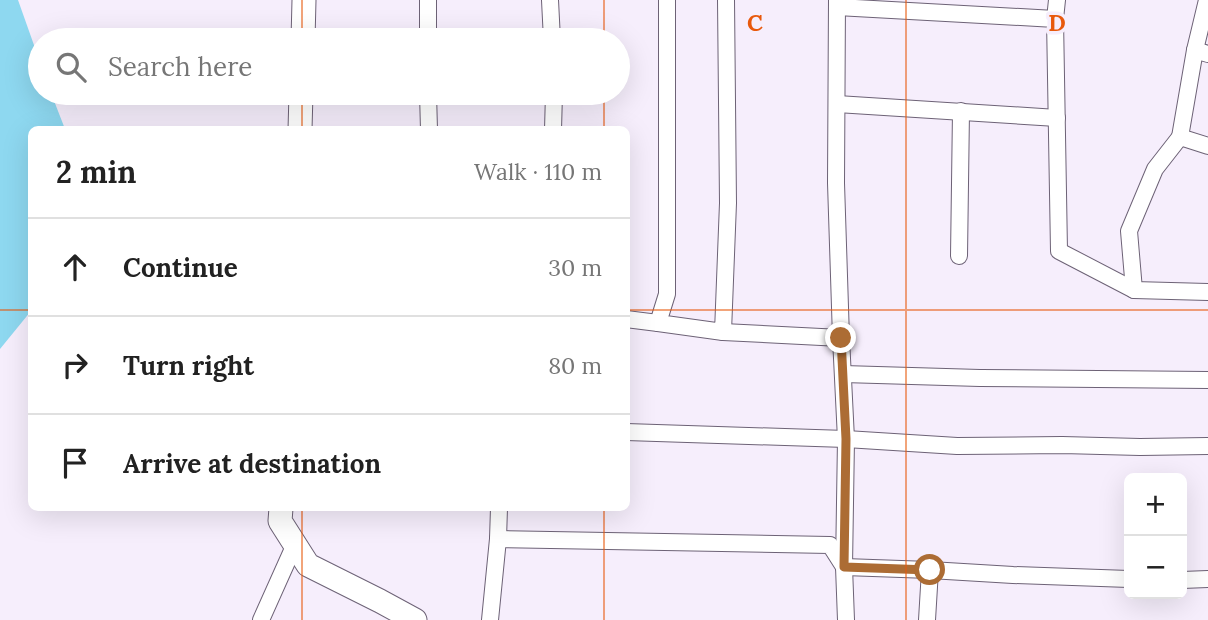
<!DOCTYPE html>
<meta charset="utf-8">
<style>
:root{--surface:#fff;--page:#f2f2f2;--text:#222;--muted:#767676;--line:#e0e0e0}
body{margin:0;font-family:Lora,serif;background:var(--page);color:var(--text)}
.controls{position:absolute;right:21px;bottom:21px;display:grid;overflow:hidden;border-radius:10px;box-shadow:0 7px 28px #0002}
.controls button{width:63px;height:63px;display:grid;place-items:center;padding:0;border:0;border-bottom:2px solid var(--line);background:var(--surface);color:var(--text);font:35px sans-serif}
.stop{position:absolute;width:21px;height:21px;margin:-16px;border:5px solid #ac6c34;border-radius:50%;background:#fff}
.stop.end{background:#ac6c34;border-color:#fff;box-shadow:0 2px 7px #0008}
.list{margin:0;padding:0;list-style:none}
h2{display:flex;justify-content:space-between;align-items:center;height:91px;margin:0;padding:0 28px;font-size:30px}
h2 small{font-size:23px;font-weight:400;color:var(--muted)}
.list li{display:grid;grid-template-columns:46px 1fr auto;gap:21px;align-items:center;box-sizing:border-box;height:98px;padding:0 28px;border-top:2px solid var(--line)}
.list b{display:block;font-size:26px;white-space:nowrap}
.list em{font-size:23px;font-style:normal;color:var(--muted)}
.icon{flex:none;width:38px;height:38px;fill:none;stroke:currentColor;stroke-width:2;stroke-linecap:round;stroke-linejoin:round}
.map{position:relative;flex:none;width:1208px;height:620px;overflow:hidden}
.search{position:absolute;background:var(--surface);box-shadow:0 7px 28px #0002;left:28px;top:28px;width:602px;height:77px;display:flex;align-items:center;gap:18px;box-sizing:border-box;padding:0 24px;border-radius:38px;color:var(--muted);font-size:26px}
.panel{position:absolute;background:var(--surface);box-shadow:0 7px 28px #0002;left:28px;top:126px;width:602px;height:385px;border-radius:10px}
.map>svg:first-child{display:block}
.water{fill:#8ed8f0}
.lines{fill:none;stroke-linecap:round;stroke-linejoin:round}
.street-casing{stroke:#6d6276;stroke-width:18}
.secondary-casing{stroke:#6d6276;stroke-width:25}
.street{stroke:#fff;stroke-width:16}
.secondary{stroke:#fff;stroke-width:23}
.route{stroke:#ac6c34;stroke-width:9}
.grid{fill:none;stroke:#e8590c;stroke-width:2;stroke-opacity:0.55}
.grid-label{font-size:23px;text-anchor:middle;font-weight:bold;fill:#e8590c;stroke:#f6eefc;stroke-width:7;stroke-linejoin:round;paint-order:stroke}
</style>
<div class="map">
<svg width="1208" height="620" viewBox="0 0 1208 620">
<rect width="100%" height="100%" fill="#f6eefc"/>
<path class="water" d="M0,0H18L40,62V93H51L65,129L32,130L31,311L0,349Z"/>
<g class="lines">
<defs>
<g id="street">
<path d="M550,0L552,40"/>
<path d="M667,0V294L658,323L723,332L728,203L726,0"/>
<path d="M837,0L836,183L841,338L846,439L844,567L846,620"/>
<path d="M1057,0L1055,19L1059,251L1134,290L1208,292"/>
<path d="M837,7L1055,19"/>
<path d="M428,40V0"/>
<path d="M1195,50L1207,0"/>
<path d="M1208,54L1195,50L1180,137L1208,146"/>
<path d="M428,93L429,130"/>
<path d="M837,104L1057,118"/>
<path d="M553,130L554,93"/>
<path d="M959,256L961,111"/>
<path d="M1134,290L1129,231L1155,169L1180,137"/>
<path d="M626,319L658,323"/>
<path d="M723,332L841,338"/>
<path d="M843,374L980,378L1208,380"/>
<path d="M626,432L846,439L957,446L1062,445L1140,447L1208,446"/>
<path d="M498,539L499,508"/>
<path d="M930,570L1013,575L1129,579"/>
<path d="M1182,580L1208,579"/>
<path d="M261,620L295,544"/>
<path d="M490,620L498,539L830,545L844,567L930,570L927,620"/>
</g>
<g id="secondary">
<path d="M303,40L304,0"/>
<path d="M300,130L301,93"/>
<path d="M281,508L280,521L308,565L380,601L415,620"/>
</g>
</defs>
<use href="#street" class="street-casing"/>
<use href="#secondary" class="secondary-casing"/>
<use href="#street" class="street"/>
<use href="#secondary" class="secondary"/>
</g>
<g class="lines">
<path class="route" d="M841,338L846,439L844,567L930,570"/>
</g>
<path class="grid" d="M302,0V40M604,0V40M906,0V620M302,93V130M604,93V130M0,310H32M626,310H1208M302,508V620M604,508V620"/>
<g class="grid-label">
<text x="755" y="31">C</text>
<text x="1057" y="31">D</text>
</g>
</svg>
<div class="controls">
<button>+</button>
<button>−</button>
</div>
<div class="stop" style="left:930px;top:570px"></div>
<div class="stop end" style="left:841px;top:338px"></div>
<div class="search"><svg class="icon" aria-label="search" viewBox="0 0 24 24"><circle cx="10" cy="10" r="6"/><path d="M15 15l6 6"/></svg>Search here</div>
<section class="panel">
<h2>2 min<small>Walk · 110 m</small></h2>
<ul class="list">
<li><svg class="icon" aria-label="ahead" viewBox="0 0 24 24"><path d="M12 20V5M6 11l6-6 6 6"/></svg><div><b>Continue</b></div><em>30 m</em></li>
<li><svg class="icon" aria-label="right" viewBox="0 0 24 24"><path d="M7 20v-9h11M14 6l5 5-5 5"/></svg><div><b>Turn right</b></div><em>80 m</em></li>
<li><svg class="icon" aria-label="arrive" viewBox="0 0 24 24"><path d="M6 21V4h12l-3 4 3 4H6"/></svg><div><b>Arrive at destination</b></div></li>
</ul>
</section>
</div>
